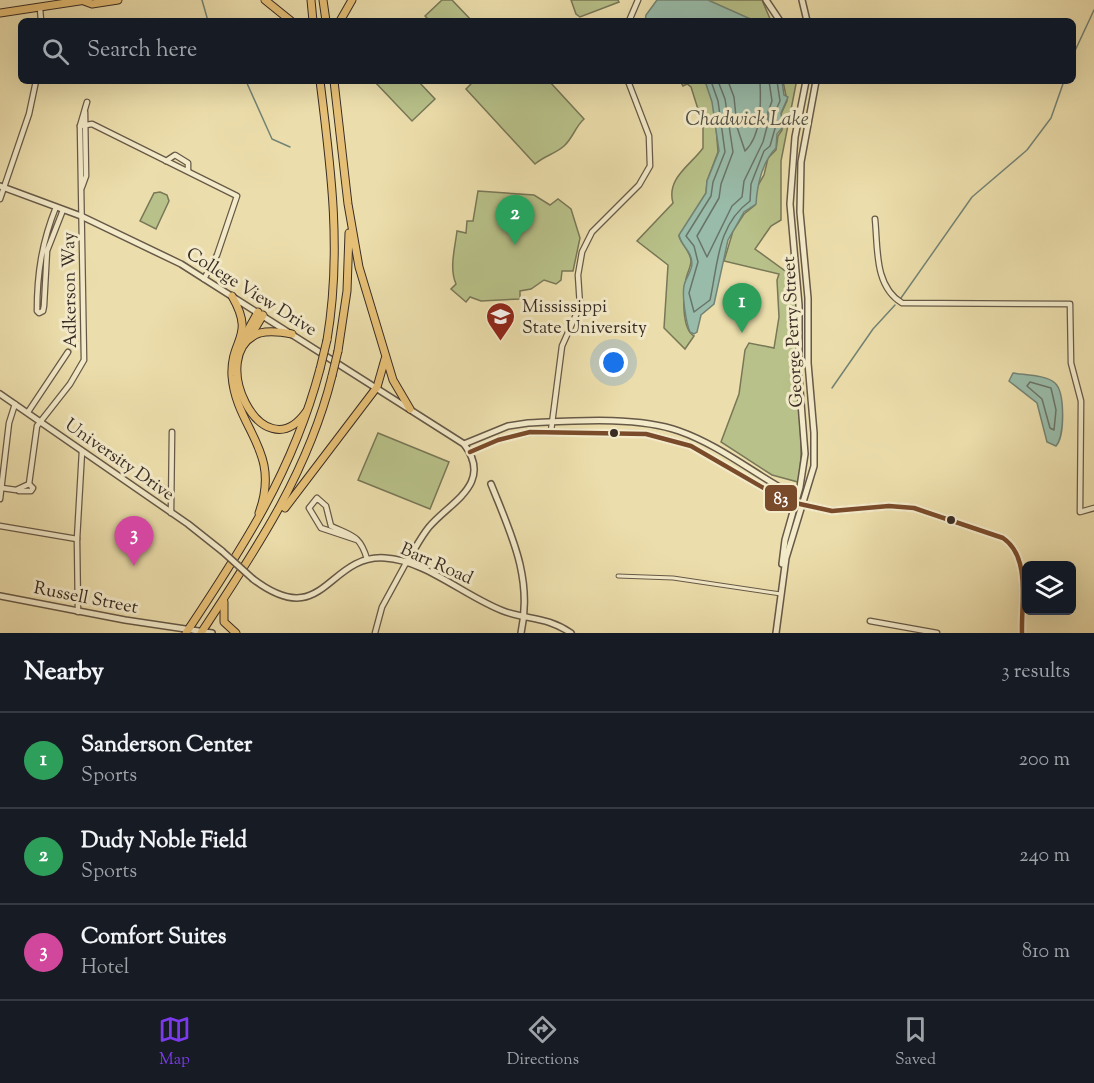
<!DOCTYPE html>
<style>
:root{--surface:#171b24;--page:#242831;--text:#f1f3f6;--muted:#9ea1a6;--line:#363941;--accent:#7c3aed}
body{margin:0;font-family:"Sorts Mill Goudy",serif;background:var(--page);color:var(--text)}
.controls{position:absolute;right:18px;bottom:18px;display:grid;overflow:hidden;border-radius:9px;box-shadow:0 6px 24px #0002}
.controls button{width:54px;height:54px;display:grid;place-items:center;padding:0;border:0;border-bottom:2px solid var(--line);background:var(--surface);color:var(--text);font:30px sans-serif}
.you{position:absolute;left:614px;top:363px;width:21px;height:21px;margin:-15px;border:4px solid #fff;border-radius:50%;background:#1a73e8;box-shadow:0 0 0 9px #1a73e833}
.badge{display:grid;place-items:center;width:39px;height:39px;border-radius:50%;background:var(--accent);color:#fff;font-size:20px;font-weight:700}
.pin{position:absolute;translate:-50% -50px;filter:drop-shadow(0 2px 3px #0008)}
.pin::after{content:'';position:absolute;top:32px;width:21px;height:18px;background:inherit;clip-path:polygon(0 0,100% 0,50% 100%)}
.list{margin:0;padding:0;list-style:none}
h2{display:flex;justify-content:space-between;align-items:center;height:78px;margin:0;padding:0 24px;font-size:26px}
h2 small{font-size:20px;font-weight:400;color:var(--muted)}
.list li{display:grid;grid-template-columns:39px 1fr auto;gap:18px;align-items:center;box-sizing:border-box;height:96px;padding:0 24px;border-top:2px solid var(--line)}
.list b{display:block;font-size:22px;white-space:nowrap}
.list p{margin:0;font-size:20px;white-space:nowrap;color:var(--muted)}
.list em{font-size:20px;font-style:normal;color:var(--muted)}
.icon{flex:none;width:33px;height:33px;fill:none;stroke:currentColor;stroke-width:2;stroke-linecap:round;stroke-linejoin:round}
.map{position:relative;flex:none;width:1094px;height:633px;overflow:hidden}
.search{position:absolute;background:var(--surface);box-shadow:0 6px 24px #0002;left:18px;right:18px;top:18px;height:66px;display:flex;align-items:center;gap:15px;box-sizing:border-box;padding:0 21px;border-radius:9px;color:var(--muted);font-size:22px}
.sheet{height:366px;background:var(--surface)}
nav{display:flex;justify-content:space-around;align-items:center;box-sizing:border-box;height:84px;border-top:2px solid var(--line);background:var(--surface);font-size:16px;color:var(--muted)}
nav a{display:grid;justify-items:center;gap:3px}
nav .on{color:var(--accent)}
.map>svg:first-child{display:block}
.green{fill:#b8c189;stroke:#787757;stroke-width:1.5}
.water{fill:#99bcaa;stroke:#738375;stroke-width:1.5}
.lines{fill:none;stroke-linecap:round;stroke-linejoin:round}
.shore{stroke:#697468;stroke-width:1.5}
.stream{stroke:#738375;stroke-width:1.5}
.pedestrian-casing{stroke:#665947;stroke-width:5}
.minor-casing{stroke:#665947;stroke-width:7}
.tertiary-casing{stroke:#665947;stroke-width:8}
.primary-casing{stroke:#392d25;stroke-width:9}
.pedestrian{stroke:#f3eac9;stroke-width:3}
.minor{stroke:#f3eac9;stroke-width:4.5}
.tertiary{stroke:#f3eac9;stroke-width:5}
.primary{stroke:#e6bf76;stroke-width:7}
.tertiary-bridge-casing{stroke:#665947;stroke-width:8;stroke-linecap:butt}
.primary-bridge-casing{stroke:#392d25;stroke-width:9;stroke-linecap:butt}
.tertiary-bridge{stroke:#f3eac9;stroke-width:5}
.primary-bridge{stroke:#e6bf76;stroke-width:7}
.bus-1-casing{stroke:#f3eac9;stroke-width:9}
.bus-1{stroke:#7a4b2a;stroke-width:4.5}
.bus-dot{fill:#392d25;stroke:#f3eac9;stroke-width:2}
.labels{text-anchor:middle;stroke-width:6;stroke-linejoin:round;paint-order:stroke}
.street-label{font-size:18px;fill:#392d25;stroke:#f3eac9}
.poi-label{font-size:18px;fill:#392d25;stroke:#f3eac9;text-anchor:start}
.water-label{font-size:20px;font-style:italic;fill:#515146;stroke:#f3eac9}
.line-badge{stroke:#f3eac9;stroke-width:2}
.badge-label{font-size:16px;text-anchor:middle;font-weight:bold;fill:#fff}
</style>
<div class="map">
<svg width="1094" height="633" viewBox="0 0 1094 633">
<rect width="100%" height="100%" fill="#ecdeac"/>
<filter id="stains"><feTurbulence type="fractalNoise" baseFrequency=".00333" numOctaves="4"/><feColorMatrix values="0 0 0 0 .2 0 0 0 0 .09 0 0 0 0 .02 0 0 0 .5 -.17"/></filter>
<radialGradient id="worn" r=".72"><stop offset=".6" stop-color="#630" stop-opacity="0"/><stop offset="1" stop-color="#630" stop-opacity=".3"/></radialGradient>
<g class="green">
<path d="M442,0H452L472,21H430L425,16Z"/>
<path d="M571,0H618L619,2L580,17L576,14Z"/>
<path d="M706,0H762L771,21H753Z"/>
<path d="M374,81H418L435,99L412,121Z"/>
<path d="M474,81H549L584,119C575,127 573,138 564,146C555,154 544,156 535,164L466,89Z"/>
<path d="M680,81H705L714,102L718,152L707,181L706,193L679,236C681,245 690,249 691,261C691,267 687,273 686,279C683,292 681,329 694,336L685,349L664,328L668,265L637,241L673,203C666,178 691,165 703,148V125L691,87L687,84L683,86Z"/>
<path d="M783,81H795L796,84L781,161V220L771,226L755,249L784,270L791,271C800,302 795,335 796,367C796,406 806,443 798,482L772,475L721,442L739,394L745,350L749,343L774,348L779,317L777,280L779,274L724,261L733,231L744,214L755,205L757,187L764,175L768,158L776,150L778,136L782,130L781,114L787,101Z"/>
<path d="M478,191L534,195L550,205L558,199L571,209L580,238L573,271H562L561,280L556,284L544,280L531,289L520,291V299L481,301L470,297L466,302L451,289L456,284C449,268 455,248 457,231L466,233L467,221H473Z"/>
<path d="M160,192L167,195L169,201L156,229L140,221L154,193Z"/>
<path d="M378,433L449,462L430,509L358,480Z"/>
</g>
<g class="water">
<path d="M657,0H708L755,21H645L646,15Z"/>
<path d="M705,81H782L784,95L788,97L781,113L783,127L777,134L776,148C762,162 757,186 756,204L744,212L728,240L714,304L701,315L697,332L694,334L690,332C686,323 682,296 684,286C685,279 691,273 692,264C692,251 681,246 679,235L706,193L707,181L719,151L712,102Z"/>
<path d="M1013,373C1024,375 1047,375 1055,383C1065,392 1065,436 1056,446L1047,442L1037,403L1009,381Z"/>
</g>
<g class="lines">
<g class="shore">
<path d="M711,81L718,101L725,152L713,182L711,196L686,236L694,246L698,262L689,293L694,312L710,300C718,264 717,225 750,201L751,184L764,151L770,146L776,125L775,112L780,101L777,81"/>
<path d="M718,81L725,99L733,152L721,184L719,198L697,236L707,257L732,206L742,197L744,181L763,142L768,123V112L772,101L769,81"/>
<path d="M728,81L734,97L737,127L745,151C762,135 761,103 760,81"/>
<path d="M1030,382L1051,388L1056,410L1054,430L1050,428L1042,399L1027,386Z"/>
</g>
<g class="stream">
<path d="M202,0L208,21"/>
<path d="M1073,55L1094,10"/>
<path d="M246,81L272,139L290,147"/>
<path d="M901,298L972,197L1027,150L1051,118L1064,81"/>
<path d="M832,388L873,329L895,305"/>
</g>
<defs>
<path id="pedestrian" d="M618,576L673,578L781,594"/>
<g id="minor">
<path d="M40,8L41,21"/>
<path d="M629,21L638,0"/>
<path d="M80,126L92,124L237,196L217,255L204,279"/>
<path d="M166,161L175,155L188,163V171"/>
<path d="M82,187L86,176L85,112"/>
<path d="M0,199L29,114L36,81"/>
<path d="M56,207C42,242 37,273 37,311L39,313L43,311L44,306L47,251L63,210"/>
<path d="M875,219C878,248 874,286 902,303L1070,304L1071,363L1081,401L1080,512L1094,508"/>
<path d="M28,412L68,352"/>
<path d="M551,431L562,346L580,306L578,275L582,252L592,232L639,185L650,166L649,136L628,81"/>
<path d="M2,488L16,490L29,484L37,426L70,384L84,360L80,126L87,102"/>
<path d="M19,491H31L33,488L29,484"/>
<path d="M0,499L9,423L15,404"/>
<path d="M171,513L172,432"/>
<path d="M0,526L77,539"/>
<path d="M357,540L321,528L309,508L317,498L326,506L331,526C352,536 360,535 367,559"/>
<path d="M78,612L77,539L82,451"/>
<path d="M870,621L937,633"/>
<path d="M375,633L382,607L406,563"/>
</g>
<g id="tertiary">
<path d="M766,0L780,21"/>
<path d="M802,0L807,21"/>
<path d="M0,186L81,216L181,264L464,444C494,484 450,502 429,527C420,538 414,551 406,563"/>
<path d="M0,394L188,524L222,551"/>
<path d="M464,444L508,426L528,423C573,421 636,416 679,431C719,445 753,473 790,493L795,502"/>
<path d="M470,452L498,440L530,432L646,434L691,446L786,501L832,511L889,506L914,508L1003,538C1031,557 1021,603 1022,633"/>
<path d="M491,484C511,534 533,578 521,633"/>
<path d="M782,564L785,540L800,487L805,454L799,377V305L790,204L795,137L806,81"/>
<path d="M253,579C324,633 327,554 385,558C426,560 468,599 506,612C531,620 547,617 571,633"/>
<path d="M0,596L125,620L212,633"/>
<path d="M776,633L786,558L814,466V433L808,363V298L800,212L801,162L816,81"/>
</g>
<g id="primary">
<path d="M265,0L291,21"/>
<path d="M311,0L313,21"/>
<path d="M323,0L326,21"/>
<path d="M84,1L92,4L118,0"/>
<path d="M0,13L86,0"/>
<path d="M340,21L352,0"/>
<path d="M320,81C331,168 342,252 327,340"/>
<path d="M334,81L348,204L359,267L393,380L410,409"/>
<path d="M232,296C256,338 230,338 232,376C236,429 282,450 259,513"/>
<path d="M292,334C282,332 271,330 260,333C204,352 262,474 306,412"/>
<path d="M250,337L263,315"/>
<path d="M243,339L258,312"/>
<path d="M338,351L347,291L349,233"/>
<path d="M285,508L377,387L385,359"/>
<path d="M224,602V622L236,633"/>
<path d="M186,633C244,546 293,471 320,369"/>
<path d="M201,633C255,551 308,473 332,376"/>
</g>
</defs>
<use href="#pedestrian" class="pedestrian-casing"/>
<use href="#minor" class="minor-casing"/>
<use href="#tertiary" class="tertiary-casing"/>
<use href="#primary" class="primary-casing"/>
<use href="#pedestrian" class="pedestrian"/>
<use href="#minor" class="minor"/>
<use href="#tertiary" class="tertiary"/>
<use href="#primary" class="primary"/>
<defs>
<path id="tertiary-bridge" d="M222,551L253,579"/>
<g id="primary-bridge">
<path d="M320,369L327,340"/>
<path d="M332,376L338,351"/>
</g>
</defs>
<use href="#tertiary-bridge" class="tertiary-bridge-casing"/>
<use href="#primary-bridge" class="primary-bridge-casing"/>
<use href="#tertiary-bridge" class="tertiary-bridge"/>
<use href="#primary-bridge" class="primary-bridge"/>
<defs>
<path id="bus-1" d="M470,452L498,440L530,432L646,434L691,446L786,501L832,511L889,506L914,508L1003,538C1031,557 1021,603 1022,633"/>
</defs>
<use href="#bus-1" class="bus-1-casing"/>
<use href="#bus-1" class="bus-1"/>
</g>
<defs>
<symbol id="university-pin" viewBox="-11 -11 22 30"><path d="M0 17L-7.5 6A9.5 9.5 0 1 1 7.5 6Z" fill="#8f2418" stroke="#f3eac9"/><path d="M0-5L7-2L0 1L-7-2ZM-4 1L0 2.5L4 1V4Q0 6-4 4Z" fill="#fff"/></symbol>
</defs>
<g fill-rule="evenodd">
<use href="#university-pin" x="484" y="300" width="33" height="45"/>
</g>
<g class="bus-dot">
<circle cx="614" cy="433" r="5"/>
<circle cx="951" cy="520" r="5"/>
</g>
<g class="labels">
<g class="street-label">
<text transform="translate(69 290) rotate(-91)" y="6">Adkerson Way</text>
<text transform="translate(252 291) rotate(32)" y="6">College View Drive</text>
<text transform="translate(792 332) rotate(-93)" y="6">George Perry Street</text>
<text transform="translate(120 459) rotate(35)" y="6">University Drive</text>
<text transform="translate(437 563) rotate(24)" y="6">Barr Road</text>
<text transform="translate(86 597) rotate(11)" y="6">Russell Street</text>
</g>
<g class="poi-label">
<text x="522" y="312">Mississippi<tspan x="522" dy="21">State University</tspan></text>
</g>
<g class="water-label">
<text x="747" y="125">Chadwick Lake</text>
</g>
</g>
<rect class="line-badge" x="764" y="484" width="34" height="28" rx="6" fill="#7a4b2a"/>
<g class="badge-label">
<text x="781" y="504">83</text>
</g>
<rect width="100%" height="100%" filter="url(#stains)"/>
<rect width="100%" height="100%" fill="url(#worn)"/>
</svg>
<div class="controls">
<button><svg class="icon" aria-label="layers" viewBox="0 0 24 24"><path d="M12 4l9 5-9 5-9-5zM3 14l9 5 9-5"/></svg></button>
</div>
<div class="you"></div>
<div class="pin badge" style="left:742px;top:333px;background:#2e9e5b">1</div>
<div class="pin badge" style="left:515px;top:245px;background:#2e9e5b">2</div>
<div class="pin badge" style="left:134px;top:566px;background:#d1479c">3</div>
<div class="search"><svg class="icon" aria-label="search" viewBox="0 0 24 24"><circle cx="10" cy="10" r="6"/><path d="M15 15l6 6"/></svg>Search here</div>
</div>
<section class="sheet">
<h2>Nearby<small>3 results</small></h2>
<ul class="list">
<li><span class="badge" style="background:#2e9e5b">1</span><div><b>Sanderson Center</b><p>Sports</p></div><em>200 m</em></li>
<li><span class="badge" style="background:#2e9e5b">2</span><div><b>Dudy Noble Field</b><p>Sports</p></div><em>240 m</em></li>
<li><span class="badge" style="background:#d1479c">3</span><div><b>Comfort Suites</b><p>Hotel</p></div><em>810 m</em></li>
</ul>
</section>
<nav>
<a class="on"><svg class="icon" aria-label="map" viewBox="0 0 24 24"><path d="M3 6l6-2 6 2 6-2v14l-6 2-6-2-6 2zM9 4v14M15 6v14"/></svg>Map</a>
<a><svg class="icon" aria-label="directions" viewBox="0 0 24 24"><path d="M12 3l9 9-9 9-9-9zM9 14v-3h6M13 9l2 2-2 2"/></svg>Directions</a>
<a><svg class="icon" aria-label="saved" viewBox="0 0 24 24"><path d="M7 4h10v16l-5-4-5 4z"/></svg>Saved</a>
</nav>
